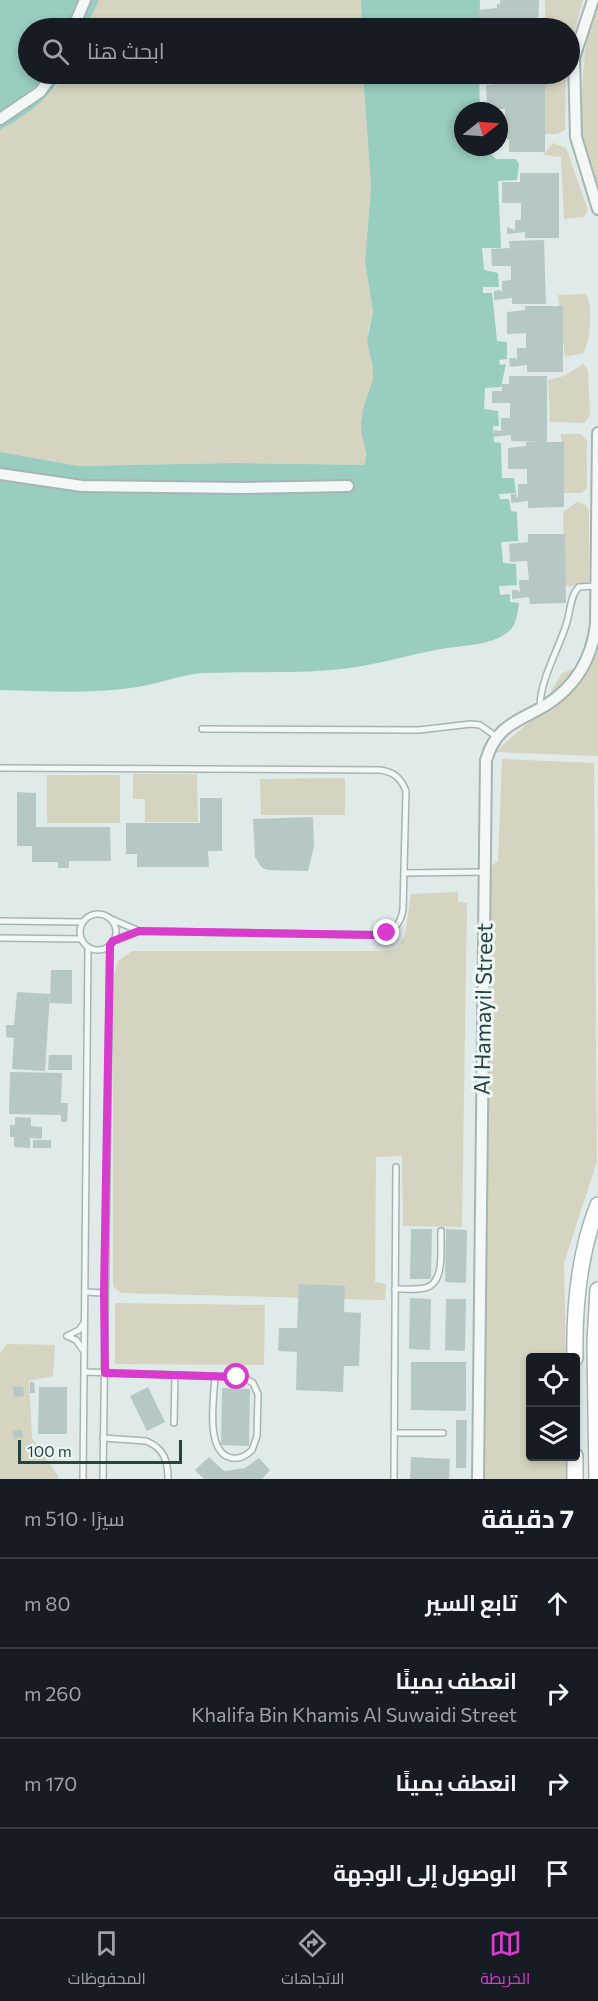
<!DOCTYPE html>
<html lang="ar">
<meta charset="utf-8">
<style>
:root{--surface:#171b24;--page:#20242c;--text:#f1f3f6;--muted:#9ea1a6;--line:#363941;--accent:#d93bcc}
body{margin:0;font-family:Commissioner,Cairo,sans-serif;background:var(--page);color:var(--text);direction:rtl}
.controls{position:absolute;right:18px;bottom:18px;display:grid;overflow:hidden;border-radius:6px;box-shadow:0 3px 9px #0003}
.controls button{width:54px;height:54px;display:grid;place-items:center;padding:0;border:0;border-bottom:2px solid var(--line);background:var(--surface);color:var(--text);font:30px sans-serif}
.compass{position:absolute;left:454px;top:102px;width:54px;height:54px;border-radius:50%;background:var(--surface);box-shadow:0 3px 9px #0003;rotate:73deg}
.scale{position:absolute;left:18px;bottom:15px;width:164px;box-sizing:border-box;padding-left:6px;border:3px solid #27433f;border-top:0;font-size:16px;line-height:21px;white-space:nowrap;color:#27433f;-webkit-text-stroke:4px #eff7f6;paint-order:stroke}
.stop{position:absolute;width:18px;height:18px;margin:-14px;border:4px solid #d93bcc;border-radius:50%;background:#fff}
.stop.end{background:#d93bcc;border-color:#fff;box-shadow:0 2px 6px #0008}
.list{margin:0;padding:0;list-style:none}
h2{display:flex;justify-content:space-between;align-items:center;height:78px;margin:0;padding:0 24px;font-size:26px}
h2 small{font-size:20px;font-weight:400;color:var(--muted)}
.list li{display:grid;grid-template-columns:39px 1fr auto;gap:18px;align-items:center;box-sizing:border-box;height:90px;padding:0 24px;border-top:2px solid var(--line)}
.list b{display:block;font-size:22px;white-space:nowrap}
.list p{margin:0;font-size:20px;white-space:nowrap;color:var(--muted)}
.list em{font-size:20px;font-style:normal;color:var(--muted)}
.icon{flex:none;width:33px;height:33px;fill:none;stroke:currentColor;stroke-width:2;stroke-linecap:round;stroke-linejoin:round}
.map{position:relative;flex:none;width:598px;height:1479px;overflow:hidden;direction:ltr}
.search{position:absolute;background:var(--surface);box-shadow:0 3px 9px #0003;left:18px;right:18px;top:18px;height:66px;display:flex;align-items:center;gap:15px;box-sizing:border-box;padding:0 21px;border-radius:33px;color:var(--muted);font-size:22px}
.sheet{height:438px;background:var(--surface)}
nav{display:flex;justify-content:space-around;align-items:center;box-sizing:border-box;height:84px;border-top:2px solid var(--line);background:var(--surface);font-size:16px;color:var(--muted)}
nav a{display:grid;justify-items:center;gap:3px}
nav .on{color:var(--accent)}
.map>svg:first-child{display:block}
.green{fill:#d5d4c0}
.water{fill:#98cdbf}
.building{fill:#b6c8c5}
.lines{fill:none;stroke-linecap:round;stroke-linejoin:round}
.service-casing{stroke:#a5b5b2;stroke-width:8}
.minor-casing{stroke:#a5b5b2;stroke-width:14}
.secondary-casing{stroke:#a5b5b2;stroke-width:18}
.service{stroke:#f3f8f7;stroke-width:5}
.minor{stroke:#f3f8f7;stroke-width:10}
.secondary{stroke:#fff;stroke-width:15}
.route{stroke:#d93bcc;stroke-width:8}
.labels{text-anchor:middle;stroke-width:6;stroke-linejoin:round;paint-order:stroke}
.street-label{font-size:22px;fill:#27433f;stroke:#eff7f6}
</style>
<div class="map">
<svg width="598" height="1479" viewBox="0 0 598 1479">
<rect width="100%" height="100%" fill="#e0eae8"/>
<g class="green">
<path d="M99,0H361L362,28H86Z"/>
<path d="M545,0H583L570,50V28H545Z"/>
<path d="M598,8V196L582,156L579,123L586,42Z"/>
<path d="M63,74H363L371,187L365,262L373,311L368,332L373,379L362,436L366,452L365,464L362,465L233,463L79,466L0,452V130L56,87Z"/>
<path d="M545,74L566,75L565,130L557,134H545Z"/>
<path d="M553,143L566,148L588,210L584,217L564,219L561,157L543,155Z"/>
<path d="M586,294C593,305 591,342 583,353L565,357L558,295Z"/>
<path d="M583,364L588,370L590,415L584,423L550,422L548,380L564,376Z"/>
<path d="M561,434H581L587,441V488L582,493H562Z"/>
<path d="M577,502L586,505L589,511V581L584,586H565L563,512Z"/>
<path d="M598,651V756L495,752L537,715L562,673L591,662Z"/>
<path d="M502,759L594,763L597,1161L564,1263L566,1357L530,1358V1456L567,1457V1479H485L487,869L498,861Z"/>
<path d="M133,774H197L198,822H145V799H133Z"/>
<rect x="47" y="775" width="73" height="48"/>
<path d="M345,778V815H261L260,779Z"/>
<path d="M458,892V902L467,903L462,1227L403,1226L402,1156L376,1157L375,1282L386,1284L385,1300L121,1293L113,1286V979L118,961L132,951H381L396,949L405,935L411,894Z"/>
<path d="M115,1303L265,1305L264,1365L115,1364Z"/>
<path d="M7,1344L55,1345L53,1376L29,1381L32,1438L58,1476V1479H0V1353Z"/>
</g>
<g class="water">
<path d="M0,0H99L86,28H28V74H63C49,99 25,116 0,130Z"/>
<path d="M361,0H480L479,28H362Z"/>
<path d="M363,74H479L480,111H463V147H489V152L496,159H516L519,164L517,180L498,181L501,248H482L484,270L498,273L499,287H483V293H492L497,341L507,342V359L499,360L500,365L506,364L501,387L485,388L484,409L498,411L499,426H493L494,442L501,443L502,478H514L516,493L499,494L500,499H509L511,511L517,512L518,541L501,542L503,563L516,564L517,585L499,586L500,595L510,594V602L519,603C517,614 517,625 508,632C491,646 462,645 441,649C408,655 376,665 342,669C297,674 249,671 203,673C179,675 155,685 131,688C87,694 43,691 0,690V452L79,466L233,463L362,465L365,464L366,453L362,436L361,424L363,409L373,379L372,364L367,341L373,311L365,262L371,187Z"/>
</g>
<g class="building">
<path d="M500,0H539L538,28H478V10L497,8V4H500Z"/>
<path d="M499,74H538V78L499,77Z"/>
<path d="M505,80H545V152H509V139H499V126H505V109H487L486,85L505,83Z"/>
<path d="M520,173H559V238H525V232L507,234V227L515,230V220H521V203H502V182H520Z"/>
<path d="M544,240L546,304H512V298L494,300V291L500,290L502,293V281L511,280V266H492L491,249L510,248L509,241Z"/>
<path d="M525,306H563V372H527V365L510,367L509,358H516L517,361V348H526V333L507,334V312L525,310Z"/>
<path d="M509,376H547V442H564V507L528,508V501L511,503V494H517L516,497H518V484H527V469H508V448L526,446V442H542L511,441V435L493,437L494,430L501,431V418H510V403H492V391H502V384H509Z"/>
<path d="M528,534H565L566,603L530,604L529,597L512,599V590H518L520,593L519,580H529L527,561L510,562L509,544L528,542Z"/>
<path d="M17,792L36,793V827H110L111,861H69V868H58V862H32V846H17Z"/>
<path d="M200,798H222V851H208L209,867H137V854H126V823H200Z"/>
<path d="M313,817L314,846L308,871L268,870L262,868L255,857L253,819Z"/>
<path d="M51,970H72V1004L50,1003Z"/>
<path d="M17,992L50,994L45,1071L12,1069L14,1038L6,1037V1025H14Z"/>
<path d="M49,1055H72V1070H48Z"/>
<path d="M10,1072L62,1073L61,1103H68L67,1122H61V1115L9,1114Z"/>
<path d="M15,1117L31,1118V1126L42,1127V1139L30,1138V1148L14,1147V1137H10V1125H15Z"/>
<rect x="33" y="1140" width="18" height="8"/>
<path d="M411,1229H432L431,1279H410Z"/>
<path d="M446,1229L467,1230L466,1283L445,1282Z"/>
<path d="M299,1284L345,1286L344,1312L361,1313L359,1366H344L343,1392L296,1390L297,1352L278,1351L279,1328H297Z"/>
<path d="M410,1298L431,1299L430,1350L409,1349Z"/>
<path d="M446,1299H466L465,1351L445,1350Z"/>
<path d="M411,1362H466V1411L411,1410Z"/>
<path d="M30,1382H34L35,1393H30Z"/>
<path d="M13,1387H23L24,1396L14,1397Z"/>
<path d="M39,1387H67V1434H38Z"/>
<path d="M148,1387L165,1422L147,1431L130,1396Z"/>
<path d="M222,1388L250,1389L249,1446L221,1445Z"/>
<path d="M456,1420H467L466,1468H456Z"/>
<path d="M22,1430L23,1437L14,1439L13,1431Z"/>
<path d="M209,1457L224,1471L245,1468L259,1458L270,1470L262,1479H204L195,1470Z"/>
<path d="M411,1457L450,1459L449,1479H410Z"/>
</g>
<g class="lines">
<defs>
<g id="service">
<path d="M540,707C540,679 559,649 567,622C570,611 571,594 579,587L596,586"/>
<path d="M202,729L419,730L471,724L480,725L497,737"/>
<path d="M0,768L380,770C394,772 401,778 406,791L403,909C401,925 391,934 376,935L139,931L109,918"/>
<path d="M405,873L484,872"/>
<circle cx="98" cy="932" r="18"/>
<path d="M0,921L83,922"/>
<path d="M0,938L81,939"/>
<path d="M113,941L139,931"/>
<path d="M395,1289C405,1289 416,1290 425,1288C446,1283 440,1247 441,1231"/>
<path d="M85,1292L104,1293"/>
<path d="M67,1336L76,1340L83,1350"/>
<path d="M67,1336L79,1330L84,1323"/>
<path d="M84,1372L243,1377L253,1383L258,1394L257,1436L252,1450C245,1457 236,1461 226,1456C206,1444 214,1397 215,1376"/>
<path d="M174,1423L175,1375"/>
<path d="M395,1433H443"/>
<path d="M103,1438L146,1441C164,1448 168,1461 168,1479"/>
<path d="M83,1479L88,947"/>
<path d="M103,1479L110,945"/>
<path d="M394,1479L396,1167"/>
</g>
<g id="minor">
<path d="M593,0L574,58L576,137L598,209"/>
<path d="M73,28L85,0"/>
<path d="M0,119L40,92L53,74"/>
<path d="M0,474L82,486L244,488L348,486"/>
<path d="M478,1479L486,760C497,724 518,722 546,705C576,686 592,658 596,624L598,433"/>
</g>
<g id="secondary">
<path d="M575,1358C574,1307 579,1253 598,1205"/>
<path d="M575,1456V1479"/>
<path d="M597,1479L595,1343L598,1290"/>
</g>
</defs>
<use href="#service" class="service-casing"/>
<use href="#minor" class="minor-casing"/>
<use href="#secondary" class="secondary-casing"/>
<use href="#service" class="service"/>
<use href="#minor" class="minor"/>
<use href="#secondary" class="secondary"/>
</g>
<g class="lines">
<path class="route" d="M237,1377L105,1373L104,1293L110,945L113,941L139,931L376,935L387,933"/>
</g>
<g class="labels">
<g class="street-label">
<text transform="translate(483 1009) rotate(-89)" y="8">Al Hamayil Street</text>
</g>
</g>
</svg>
<div class="controls">
<button><svg class="icon" aria-label="locate" viewBox="0 0 24 24"><circle cx="12" cy="12" r="6"/><path d="M12 2v4M12 18v4M2 12h4M18 12h4"/></svg></button>
<button><svg class="icon" aria-label="layers" viewBox="0 0 24 24"><path d="M12 4l9 5-9 5-9-5zM3 14l9 5 9-5"/></svg></button>
</div>
<svg class="compass" viewBox="-18 -18 36 36"><path d="M0-13l5 13h-10z" fill="#e53935"/><path d="M0 13l5-13h-10z" fill="#9ea1a6"/></svg>
<div class="scale">100 m</div>
<div class="stop" style="left:237px;top:1377px"></div>
<div class="stop end" style="left:387px;top:933px"></div>
<div class="search"><svg class="icon" aria-label="search" viewBox="0 0 24 24"><circle cx="10" cy="10" r="6"/><path d="M15 15l6 6"/></svg>ابحث هنا</div>
</div>
<section class="sheet">
<h2>7 دقيقة<small>سيرًا · 510 m</small></h2>
<ul class="list">
<li><svg class="icon" aria-label="ahead" viewBox="0 0 24 24"><path d="M12 20V5M6 11l6-6 6 6"/></svg><div><b>تابع السير</b></div><em>80 m</em></li>
<li><svg class="icon" aria-label="right" viewBox="0 0 24 24"><path d="M7 20v-9h11M14 6l5 5-5 5"/></svg><div><b>انعطف يمينًا</b><p>Khalifa Bin Khamis Al Suwaidi Street</p></div><em>260 m</em></li>
<li><svg class="icon" aria-label="right" viewBox="0 0 24 24"><path d="M7 20v-9h11M14 6l5 5-5 5"/></svg><div><b>انعطف يمينًا</b></div><em>170 m</em></li>
<li><svg class="icon" aria-label="arrive" viewBox="0 0 24 24"><path d="M6 21V4h12l-3 4 3 4H6"/></svg><div><b>الوصول إلى الوجهة</b></div></li>
</ul>
</section>
<nav>
<a class="on"><svg class="icon" aria-label="map" viewBox="0 0 24 24"><path d="M3 6l6-2 6 2 6-2v14l-6 2-6-2-6 2zM9 4v14M15 6v14"/></svg>الخريطة</a>
<a><svg class="icon" aria-label="directions" viewBox="0 0 24 24"><path d="M12 3l9 9-9 9-9-9zM9 14v-3h6M13 9l2 2-2 2"/></svg>الاتجاهات</a>
<a><svg class="icon" aria-label="saved" viewBox="0 0 24 24"><path d="M7 4h10v16l-5-4-5 4z"/></svg>المحفوظات</a>
</nav>
